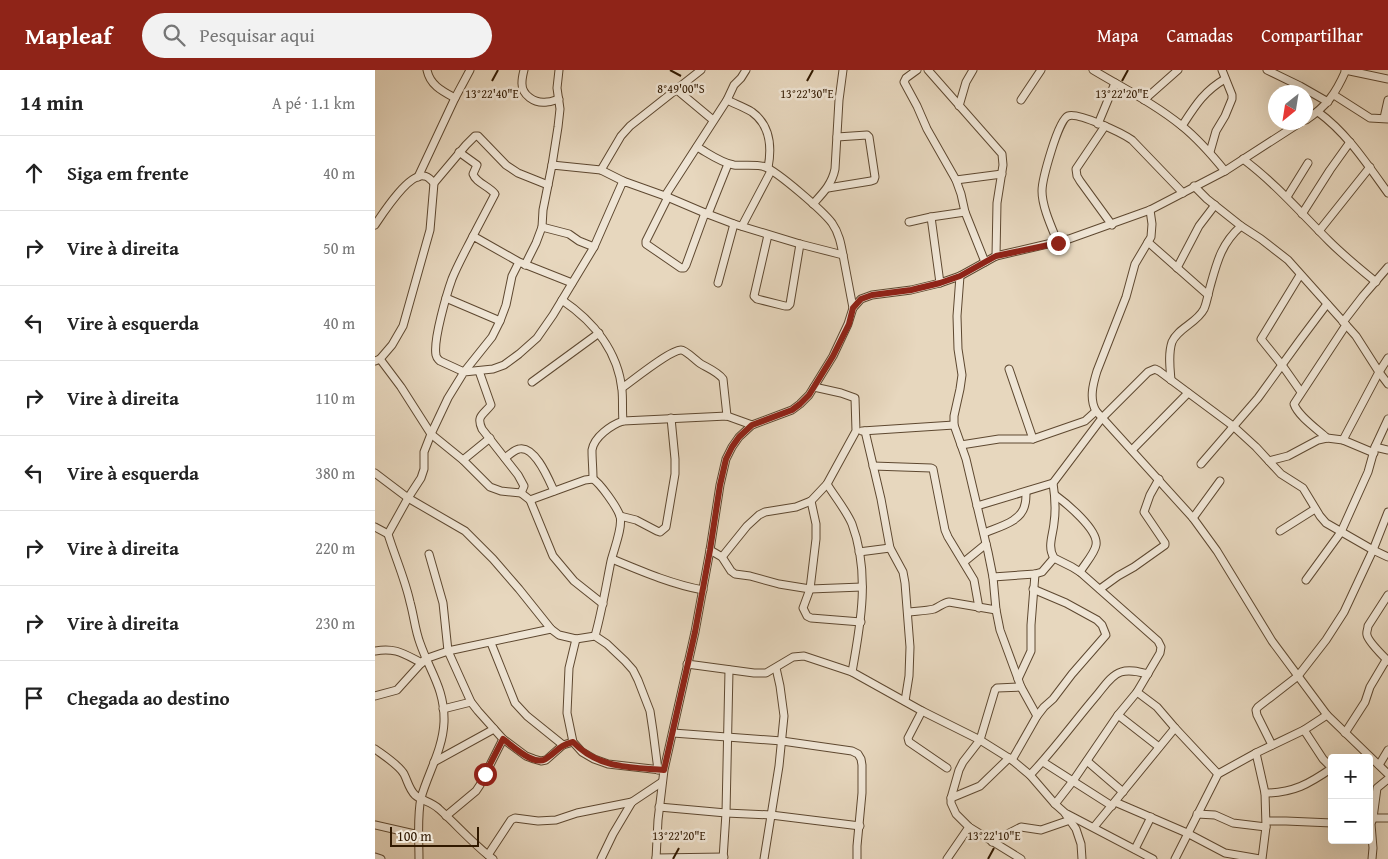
<!DOCTYPE html>
<html lang="pt">
<meta charset="utf-8">
<style>
:root{--surface:#fff;--page:#f2f2f2;--text:#222;--muted:#767676;--line:#e0e0e0;--accent:#8f2418}
body{margin:0;font-family:"Gentium Book Plus",serif;background:var(--page);color:var(--text)}
.controls{position:absolute;right:15px;bottom:15px;display:grid;overflow:hidden;border-radius:5px;box-shadow:0 5px 20px #0002}
.controls button{width:45px;height:45px;display:grid;place-items:center;padding:0;border:0;border-bottom:1px solid var(--line);background:var(--surface);color:var(--text);font:25px sans-serif}
.compass{position:absolute;left:893px;top:15px;width:45px;height:45px;border-radius:50%;background:var(--surface);box-shadow:0 5px 20px #0002;rotate:210deg}
.scale{position:absolute;left:15px;bottom:12px;width:89px;box-sizing:border-box;padding-left:5px;border:2px solid #311900;border-top:0;font-size:14px;line-height:18px;white-space:nowrap;color:#311900;-webkit-text-stroke:4px #efe5d5;paint-order:stroke}
.stop{position:absolute;width:15px;height:15px;margin:-11px;border:4px solid #8f2418;border-radius:50%;background:#fff}
.stop.end{background:#8f2418;border-color:#fff;box-shadow:0 1px 5px #0008}
.list{margin:0;padding:0;list-style:none}
h2{display:flex;justify-content:space-between;align-items:center;height:65px;margin:0;padding:0 20px;font-size:21px}
h2 small{font-size:16px;font-weight:400;color:var(--muted)}
.list li{display:grid;grid-template-columns:32px 1fr auto;gap:15px;align-items:center;box-sizing:border-box;height:75px;padding:0 20px;border-top:1px solid var(--line)}
.list b{display:block;font-size:19px;white-space:nowrap}
.list em{font-size:16px;font-style:normal;color:var(--muted)}
.icon{flex:none;width:28px;height:28px;fill:none;stroke:currentColor;stroke-width:2;stroke-linecap:round;stroke-linejoin:round}
.map{position:relative;flex:none;width:1013px;height:789px;overflow:hidden}
header{display:flex;align-items:center;gap:30px;box-sizing:border-box;height:70px;padding:0 25px;background:var(--accent);color:#fff}
header strong{font-size:24px}
nav{display:flex;gap:28px;margin-inline-start:auto;font-size:18px}
.search{width:350px;height:45px;background:var(--page);display:flex;align-items:center;gap:12px;box-sizing:border-box;padding:0 18px;border-radius:28px;color:var(--muted);font-size:19px}
main{display:flex}
aside{flex:1;background:var(--surface)}
.map>svg:first-child{display:block}
.lines{fill:none;stroke-linecap:round;stroke-linejoin:round}
.minor-casing{stroke:#5e4830;stroke-width:9}
.minor{stroke:#efe5d5;stroke-width:7}
.route{stroke:#8f2418;stroke-width:6}
.ticks{fill:none;stroke:#311900;stroke-width:2}
.ticks-label{font-size:12px;text-anchor:middle;fill:#311900;stroke:#efe5d5;stroke-width:5;stroke-linejoin:round;paint-order:stroke}
</style>
<header>
<strong>Mapleaf</strong>
<div class="search"><svg class="icon" aria-label="search" viewBox="0 0 24 24"><circle cx="10" cy="10" r="6"/><path d="M15 15l6 6"/></svg>Pesquisar aqui</div>
<nav><a>Mapa</a><a>Camadas</a><a>Compartilhar</a></nav>
</header>
<main>
<aside>
<h2>14 min<small>A pé · 1.1 km</small></h2>
<ul class="list">
<li><svg class="icon" aria-label="ahead" viewBox="0 0 24 24"><path d="M12 20V5M6 11l6-6 6 6"/></svg><div><b>Siga em frente</b></div><em>40 m</em></li>
<li><svg class="icon" aria-label="right" viewBox="0 0 24 24"><path d="M7 20v-9h11M14 6l5 5-5 5"/></svg><div><b>Vire à direita</b></div><em>50 m</em></li>
<li><svg class="icon" aria-label="left" viewBox="0 0 24 24"><path d="M17 20v-9H6M10 6l-5 5 5 5"/></svg><div><b>Vire à esquerda</b></div><em>40 m</em></li>
<li><svg class="icon" aria-label="right" viewBox="0 0 24 24"><path d="M7 20v-9h11M14 6l5 5-5 5"/></svg><div><b>Vire à direita</b></div><em>110 m</em></li>
<li><svg class="icon" aria-label="left" viewBox="0 0 24 24"><path d="M17 20v-9H6M10 6l-5 5 5 5"/></svg><div><b>Vire à esquerda</b></div><em>380 m</em></li>
<li><svg class="icon" aria-label="right" viewBox="0 0 24 24"><path d="M7 20v-9h11M14 6l5 5-5 5"/></svg><div><b>Vire à direita</b></div><em>220 m</em></li>
<li><svg class="icon" aria-label="right" viewBox="0 0 24 24"><path d="M7 20v-9h11M14 6l5 5-5 5"/></svg><div><b>Vire à direita</b></div><em>230 m</em></li>
<li><svg class="icon" aria-label="arrive" viewBox="0 0 24 24"><path d="M6 21V4h12l-3 4 3 4H6"/></svg><div><b>Chegada ao destino</b></div></li>
</ul>
</aside>
<div class="map">
<svg width="1013" height="789" viewBox="0 0 1013 789">
<rect width="100%" height="100%" fill="#e7d7be"/>
<filter id="stains"><feTurbulence type="fractalNoise" baseFrequency=".004" numOctaves="4"/><feColorMatrix values="0 0 0 0 .2 0 0 0 0 .09 0 0 0 0 .02 0 0 0 .5 -.17"/></filter>
<radialGradient id="worn" r=".72"><stop offset=".6" stop-color="#630" stop-opacity="0"/><stop offset="1" stop-color="#630" stop-opacity=".3"/></radialGradient>
<g class="lines">
<defs>
<g id="minor">
<path d="M52,0C55,15 67,21 80,28"/>
<path d="M149,0C148,4 147,8 147,12C146,25 160,34 172,32C176,32 180,30 184,29"/>
<path d="M542,0L531,8L529,12L542,36L552,59L581,110L586,124L590,142L610,192"/>
<path d="M553,0L627,84L628,95L622,133L621,186"/>
<path d="M718,0C748,18 780,34 807,56C823,69 837,85 850,101"/>
<path d="M892,0L925,16L953,32"/>
<path d="M970,0L1013,9"/>
<path d="M302,20L338,50"/>
<path d="M959,25L995,48L1013,49"/>
<path d="M352,30C360,34 369,37 377,42C395,55 397,77 393,98"/>
<path d="M646,30L666,0"/>
<path d="M769,30L803,0"/>
<path d="M584,36L591,12L598,0"/>
<path d="M943,42C972,63 992,94 1013,123"/>
<path d="M1009,48L1013,30"/>
<path d="M931,50C952,36 961,23 971,0"/>
<path d="M723,54L740,13"/>
<path d="M730,56L701,99L702,106L705,111L737,155"/>
<path d="M807,56C820,36 829,21 850,9"/>
<path d="M322,77C333,83 346,93 359,95C367,96 384,94 390,97C403,102 448,141 457,153C464,163 466,174 468,185"/>
<path d="M84,82L102,95L98,104C101,113 114,116 120,124L98,166"/>
<path d="M835,82L841,61L850,46L857,29V25L847,0"/>
<path d="M868,89C900,113 926,143 954,171C969,186 985,199 1001,212"/>
<path d="M177,95L183,57L185,39L182,18L184,0"/>
<path d="M226,100L246,66L255,56L326,0"/>
<path d="M43,107L80,28L95,0"/>
<path d="M581,110L627,104"/>
<path d="M819,116L832,129L866,156L886,169L913,190L981,266L1004,302L1013,314"/>
<path d="M453,118L496,111L499,110L500,107L494,67L492,65L462,67"/>
<path d="M290,126L352,30L359,15L366,8L371,0"/>
<path d="M293,127L271,171V174L306,198H309L311,195L330,143"/>
<path d="M912,127L933,93"/>
<path d="M438,134C448,123 457,114 460,99L464,30L468,0"/>
<path d="M775,140L777,154L776,167L760,194L751,227L722,301C718,314 714,329 721,341L818,448L842,481L897,571L952,645L1013,704"/>
<path d="M333,144L353,94"/>
<path d="M927,144L955,100L975,72"/>
<path d="M556,147L565,213"/>
<path d="M534,152L556,147L590,142"/>
<path d="M0,155C8,143 34,103 49,106C53,106 56,110 59,113"/>
<path d="M367,156L396,101"/>
<path d="M167,157L194,164L204,171L219,177"/>
<path d="M944,161L995,97"/>
<path d="M393,165L379,226L382,229L410,236H413L415,234L425,174"/>
<path d="M773,172L833,225"/>
<path d="M683,173C677,158 667,137 667,121C667,110 683,50 693,46C703,42 747,63 757,70L808,123"/>
<path d="M144,192L137,206L131,235L125,251L117,267L89,302L65,291C62,288 62,289 61,285C58,270 72,223 77,209C83,194 91,180 98,166L144,192L197,213"/>
<path d="M150,195L161,173L167,157L168,140L177,95L226,100L248,111"/>
<path d="M802,198L824,156L840,135"/>
<path d="M925,205L886,269L907,295L926,322"/>
<path d="M585,206L582,246L583,279L587,305L585,319L579,346V355L591,389L613,482L618,507L621,540L625,560L646,617L662,646L637,690"/>
<path d="M343,213L359,154"/>
<path d="M71,228L125,251"/>
<path d="M187,230C218,251 243,281 247,320C248,330 247,340 248,351"/>
<path d="M968,252L988,226L1013,197"/>
<path d="M5,289L26,317L56,364L88,390L115,417L126,421L146,423L155,430L178,486L199,511L228,534"/>
<path d="M0,291L5,289L17,275L28,256L55,160L59,113L91,75L100,66H103L131,95L143,103L173,115"/>
<path d="M634,299L658,369"/>
<path d="M104,301L116,335C108,345 101,346 107,359L143,405L149,416L146,423"/>
<path d="M796,310C795,298 793,284 797,272C803,258 822,253 829,239C832,232 833,224 835,217C842,192 846,174 866,156"/>
<path d="M157,312L224,263"/>
<path d="M247,318C257,311 295,280 306,280C311,280 321,291 326,294C333,298 343,302 348,309L352,346"/>
<path d="M487,361L579,355"/>
<path d="M490,361L506,429L515,478L528,502L530,513L535,577L534,606L530,631"/>
<path d="M952,368C942,359 923,346 919,334L971,255"/>
<path d="M968,370L1004,302L1013,288"/>
<path d="M586,375L624,369H658L710,351L721,341"/>
<path d="M1000,377L1013,380"/>
<path d="M757,380L813,323"/>
<path d="M130,388C134,385 139,380 144,379C160,375 174,410 179,421"/>
<path d="M88,390L115,368"/>
<path d="M894,391L913,386L943,370L952,368L968,370L999,383"/>
<path d="M826,394L883,328L925,270L952,234"/>
<path d="M498,396L556,398L558,399L570,460L573,467L599,510L604,538"/>
<path d="M0,403L33,428L90,461L118,489L144,519L176,559L184,565L201,569L220,566L232,574L250,591L258,600L263,610L275,641L278,661L283,700"/>
<path d="M218,409C218,399 217,390 217,380C219,367 236,355 248,351L352,346L377,355"/>
<path d="M452,414C460,427 471,440 477,454C495,502 486,553 477,602"/>
<path d="M680,425C691,433 724,460 721,475C720,483 709,495 705,502"/>
<path d="M155,430L210,410L218,409C225,413 242,437 245,446C248,457 239,479 236,491C231,516 227,541 220,566"/>
<path d="M436,431L441,454V469L435,519L428,538L432,546L436,548L486,552"/>
<path d="M602,436L678,413"/>
<path d="M245,446L261,450L282,461L285,462L291,457L300,404V389L296,348"/>
<path d="M818,448L845,411"/>
<path d="M0,457L13,464"/>
<path d="M905,461L940,439"/>
<path d="M609,463C623,457 647,452 650,434C651,431 651,426 651,422"/>
<path d="M335,480L347,487L356,501L360,504L375,506L404,514L435,519L487,517"/>
<path d="M484,482L515,478"/>
<path d="M54,484L68,533L73,581L96,632L103,641L128,669L151,686L159,689L166,691L171,690L188,675L198,672"/>
<path d="M347,487L372,456L384,445L390,442L421,437L436,431L452,414L481,361L480,328L466,323L439,317"/>
<path d="M237,489C266,501 296,514 328,520"/>
<path d="M589,492L611,474"/>
<path d="M618,507L660,504L667,502L679,488"/>
<path d="M931,510L966,462L993,402L1000,377L1013,349"/>
<path d="M658,519L691,533L722,550L727,555L731,565L697,604L678,629L669,637L662,646"/>
<path d="M725,519L743,506L759,497L790,475V473L769,442L775,425L784,409"/>
<path d="M1013,525L993,556C993,559 991,562 992,565C993,571 1008,586 1013,591"/>
<path d="M533,542C541,541 551,541 559,539C564,537 568,533 574,532L621,540"/>
<path d="M201,569L194,598L192,643L198,672L207,682L219,689L233,694L286,700"/>
<path d="M116,573L140,633L152,646L188,675"/>
<path d="M0,581C20,577 29,584 47,593"/>
<path d="M312,594L379,603H391L418,587L429,586L477,602L547,641L605,670L637,690L655,705L680,734L689,742L701,759L706,774L707,789"/>
<path d="M643,609L656,581V555L660,504"/>
<path d="M646,617L622,618L620,620L605,670L588,692L584,700L576,728V733L581,744L594,757L646,789"/>
<path d="M762,622L782,637L800,658L843,704"/>
<path d="M0,626L22,620L50,589L73,581L176,559"/>
<path d="M68,639L96,632"/>
<path d="M547,641L533,668L534,672L572,698"/>
<path d="M743,645L784,677"/>
<path d="M929,660L948,689L957,698"/>
<path d="M298,663L407,671L477,681L483,684L486,689L487,695V723L482,776V789"/>
<path d="M970,663L990,632L995,617L1011,590"/>
<path d="M897,675L882,645L881,640L883,637L923,606L951,570L969,542L998,480L1013,442"/>
<path d="M0,679C8,685 24,695 29,704C33,712 34,719 40,725C47,731 57,732 64,739C82,755 98,774 118,789"/>
<path d="M881,683L890,723L891,757L887,789"/>
<path d="M712,691L748,722"/>
<path d="M59,692L119,659"/>
<path d="M668,692L737,736"/>
<path d="M1004,695L1013,680"/>
<path d="M655,705C679,680 699,652 722,625C728,618 736,605 746,602C755,599 765,602 773,604"/>
<path d="M890,723C918,723 934,714 957,698"/>
<path d="M576,728L605,716L634,688"/>
<path d="M740,732L812,763L850,783L885,789"/>
<path d="M680,734L698,711L743,645L762,622L785,583L786,577L783,571L705,502L697,497L679,488C672,477 678,465 679,453C681,440 680,426 678,413L727,348L773,302L780,299L784,301L858,356L881,377L906,404L928,418L945,446L951,453L998,480L1013,487"/>
<path d="M284,737L351,743L396,745L485,756"/>
<path d="M692,744L778,789"/>
<path d="M822,744L840,745L858,753L891,757"/>
<path d="M71,746L101,721L105,715L128,669"/>
<path d="M998,748H1013"/>
<path d="M892,751H911L957,753"/>
<path d="M0,755L44,765"/>
<path d="M719,757L800,658"/>
<path d="M617,772L646,757L666,760L695,750"/>
<path d="M760,779L776,747"/>
<path d="M113,785L136,750L140,748L163,751L181,750L202,743L257,732"/>
<path d="M0,787L6,789"/>
<path d="M281,788L349,787"/>
<path d="M44,789C44,770 42,746 46,728C53,703 68,679 69,652C70,619 55,602 45,573C40,560 39,546 35,532C30,509 20,487 13,464L33,428L46,408L49,399V382L56,364L73,328L89,302L118,299L129,295L144,284L162,268L178,245L219,177L248,111L290,126L330,143L359,154L425,174L468,185L478,238"/>
<path d="M226,789L238,764L257,732L287,712"/>
<path d="M281,789L283,750L289,700L320,562L335,480L345,415L351,389L357,377L364,367L377,355L417,340L425,334L434,325L458,286L473,254L478,238L486,229L497,225L536,220L565,213L585,206L621,186L694,169L775,140L850,101L926,52"/>
<path d="M348,789L351,743L354,600"/>
<path d="M389,789L404,696L409,646L405,616L401,598"/>
<path d="M572,789L594,757"/>
<path d="M800,789L843,704L881,683L929,660L952,645"/>
<path d="M997,789L998,778L996,754L998,748L1002,718L1013,709"/>
</g>
</defs>
<use href="#minor" class="minor-casing"/>
<use href="#minor" class="minor"/>
</g>
<g class="lines">
<path class="route" d="M110,704L128,669C138,676 160,698 172,688C184,680 183,676 198,672C224,699 254,697 289,700L320,562L335,480L345,415L351,389L357,377L364,367L377,355L417,340L425,334L434,325L458,286L474,254L478,238L486,229L497,225L536,220L565,213L585,206L621,186L683,173"/>
</g>
<path class="ticks" d="M295,0L306,6M117,11L123,0M432,11L438,0M747,11L753,0M298,789L304,778M613,789L619,778"/>
<g class="ticks-label">
<text x="306" y="23">8°49'00"S</text>
<text x="117" y="28">13°22'40"E</text>
<text x="432" y="28">13°22'30"E</text>
<text x="747" y="28">13°22'20"E</text>
<text x="304" y="770">13°22'20"E</text>
<text x="619" y="770">13°22'10"E</text>
</g>
<rect width="100%" height="100%" filter="url(#stains)"/>
<rect width="100%" height="100%" fill="url(#worn)"/>
</svg>
<div class="controls">
<button>+</button>
<button>−</button>
</div>
<svg class="compass" viewBox="-18 -18 36 36"><path d="M0-13l5 13h-10z" fill="#e53935"/><path d="M0 13l5-13h-10z" fill="#767676"/></svg>
<div class="scale">100 m</div>
<div class="stop" style="left:110px;top:704px"></div>
<div class="stop end" style="left:683px;top:173px"></div>
</div>
</main>
